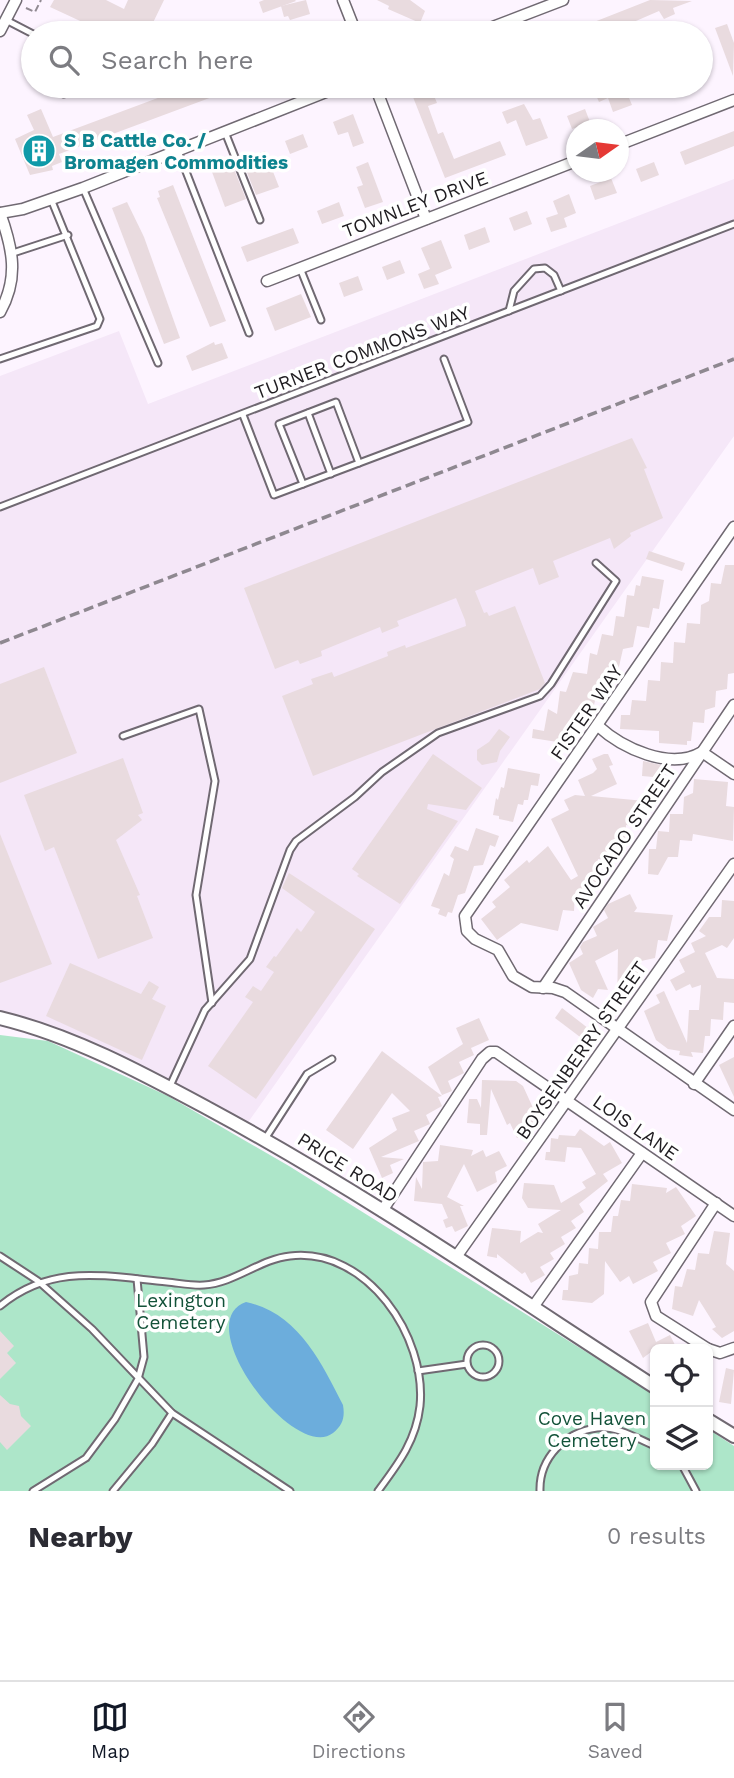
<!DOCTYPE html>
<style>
:root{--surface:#fff;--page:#f7f7f7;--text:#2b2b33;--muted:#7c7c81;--line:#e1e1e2;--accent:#111827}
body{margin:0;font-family:"Work Sans",sans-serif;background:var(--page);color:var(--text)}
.controls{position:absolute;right:21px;bottom:21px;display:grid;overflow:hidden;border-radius:10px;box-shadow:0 2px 5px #0004}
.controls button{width:63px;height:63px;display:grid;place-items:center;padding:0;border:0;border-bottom:2px solid var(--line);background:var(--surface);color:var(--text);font:35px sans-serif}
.compass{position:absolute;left:566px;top:119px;width:63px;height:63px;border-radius:50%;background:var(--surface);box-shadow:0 2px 5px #0004;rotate:76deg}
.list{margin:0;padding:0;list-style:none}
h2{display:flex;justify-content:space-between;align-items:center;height:91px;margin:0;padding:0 28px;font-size:30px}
h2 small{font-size:23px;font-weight:400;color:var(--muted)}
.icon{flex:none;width:38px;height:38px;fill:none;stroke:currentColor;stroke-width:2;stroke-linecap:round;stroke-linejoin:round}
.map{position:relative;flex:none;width:734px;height:1491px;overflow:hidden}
.search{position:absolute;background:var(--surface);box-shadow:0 2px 5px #0004;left:21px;right:21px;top:21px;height:77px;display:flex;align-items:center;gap:18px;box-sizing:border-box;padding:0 24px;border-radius:38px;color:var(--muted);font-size:26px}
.sheet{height:189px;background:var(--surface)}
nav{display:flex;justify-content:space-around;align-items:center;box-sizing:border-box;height:98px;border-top:2px solid var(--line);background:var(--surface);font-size:19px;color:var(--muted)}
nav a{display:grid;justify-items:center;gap:4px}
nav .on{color:var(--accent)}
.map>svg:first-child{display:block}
.built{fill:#f5e7f8}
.green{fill:#ade6c9}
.water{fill:#6caddc}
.building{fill:#e9dbdf}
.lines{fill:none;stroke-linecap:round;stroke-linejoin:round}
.service-casing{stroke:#706972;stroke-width:9}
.minor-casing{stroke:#706972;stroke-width:13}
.tertiary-casing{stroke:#706972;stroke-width:16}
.path{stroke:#918a92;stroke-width:2;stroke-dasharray:7 3.5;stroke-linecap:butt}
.service{stroke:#fff;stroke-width:5}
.minor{stroke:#fff;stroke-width:10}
.tertiary{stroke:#fff;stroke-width:12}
.rail{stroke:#8e8890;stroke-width:3.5;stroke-dasharray:10 5;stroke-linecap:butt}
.labels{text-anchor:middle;stroke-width:7;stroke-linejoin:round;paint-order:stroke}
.culture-label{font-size:19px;font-weight:bold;fill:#0d838f;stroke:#fff;text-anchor:start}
.street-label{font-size:19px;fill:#1f1c20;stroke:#fff}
.park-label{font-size:19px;fill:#135239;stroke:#fff}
</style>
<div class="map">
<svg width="734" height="1491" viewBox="0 0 734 1491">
<rect width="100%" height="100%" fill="#fdf4ff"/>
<path class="built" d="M734,179V436L244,1128L153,1078L0,1018V376L119,331L148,404Z"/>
<path class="green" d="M0,1035L48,1041L168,1096L289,1166L655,1395V1465H708V1429L734,1446V1491H0Z"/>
<path class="water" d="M246,1302C298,1313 321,1362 343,1405C345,1417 343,1425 333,1433C294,1463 188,1322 246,1302Z"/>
<g class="building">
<path d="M54,0H106L124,9L128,0H164L148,33H106L50,7Z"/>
<path d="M264,0H295L296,1L263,13L259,2Z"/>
<path d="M306,0L310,14L290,20L288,16L284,17L281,6Z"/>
<path d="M377,0H410L425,11L420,23L388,9L389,6Z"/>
<path d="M650,0L692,1L673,8L675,14L664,19L659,11L629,24L630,27L619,31L618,28L604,33H566Z"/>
<path d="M727,24L734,43L733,76L715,28Z"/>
<path d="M190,86L239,87L59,154L62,162L52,166L53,170L30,175L15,139L34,130L27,115L41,109L53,137Z"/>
<path d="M416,86H430L437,103L428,106L438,134L443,132L454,159L500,141L506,155L445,178L411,92L417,90Z"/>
<path d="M592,86H624L632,105L613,112L608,98L599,102Z"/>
<path d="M524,104L533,120L540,118L548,138L526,146L516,120L507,124L502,112Z"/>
<path d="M585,109L590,122L572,129L567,116Z"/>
<path d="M353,114L364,143L353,147L348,132L338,135L333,122Z"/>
<path d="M734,131V146L685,165L680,152Z"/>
<path d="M303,134L308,147L290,154L285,141Z"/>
<path d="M265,151L279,187L256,195L242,160Z"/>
<path d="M368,162L383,202L365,208L357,187L363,185L356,167Z"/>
<path d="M654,162L659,175L641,182L636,169Z"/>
<path d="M232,164L246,199L225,207L212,172Z"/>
<path d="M611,178L617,193L595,200L590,186Z"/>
<path d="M173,185L226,321L210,327L157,198L160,197L158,191Z"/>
<path d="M569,194L576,213L564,218L567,227L551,232L546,218L558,214L553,201Z"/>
<path d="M127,202L144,237L180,338L164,344L112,208Z"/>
<path d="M339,202L344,216L322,224L317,211Z"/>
<path d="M527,211L532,224L514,231L509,218Z"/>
<path d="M485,227L490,242L469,250L464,235Z"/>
<path d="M293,228L299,243L247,262L241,247Z"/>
<path d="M441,240L452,268L435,275L439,284L424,289L418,274L430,269L421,248Z"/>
<path d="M400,260L405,273L387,280L382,267Z"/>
<path d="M358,276L363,290L344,297L339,283Z"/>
<path d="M301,294L311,317L275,331L266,308Z"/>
<path d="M214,342L215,345L222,343L228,358L192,371L186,356Z"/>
<path d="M632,438L647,468L644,469L663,518L630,533L631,536L614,549L610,538L553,561L559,577L539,585L533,568L475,591L484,613L487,612L489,616L515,606L545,683L540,689L313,776L282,696L313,684L311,679L332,672L334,677L388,656L387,652L405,645L406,648L466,626L465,620L456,598L397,621L399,626L382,633L380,627L321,651L322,656L300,664L298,660L275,669L244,588Z"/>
<path d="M649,551L685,563L682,571L646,559Z"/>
<path d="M725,565H734V673L728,674L727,689L716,691L715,707L705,710L704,723L693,722L691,741H687V745L659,743V731L620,729L621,715H630L632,700L646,701L648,680L660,681L661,662L673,663L674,642L685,643L687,623L700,624L701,605L709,601L711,583L721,584Z"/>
<path d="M642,576L664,580L659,609L653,608L649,628L637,626L633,647L623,649L618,671L612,669L609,687L598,688L594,705L584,707L580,724L574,722L570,744L532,738L533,729L544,731L548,709L557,714L560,691L566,692L573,672L587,674L590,653L597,655L602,634L613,636L616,616L624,617L627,595L634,596L636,585L640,586Z"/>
<path d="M44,667L77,753L0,783V684Z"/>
<path d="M499,729L510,737L500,751L497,762L482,765L477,760V750L489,742Z"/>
<path d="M433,754L482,788L466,810L428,804L427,809L458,821L400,904L357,876L359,874L352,869Z"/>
<path d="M604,754H608L613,765L609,766L617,784L591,796L645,801L644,810L633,809L632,826L626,825L625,843L616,842L615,847L609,846L608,860L598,859L596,882L587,881L586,894L575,893L574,911L563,910L558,931L521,923L497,940L481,919L496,907L492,902L510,887L504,880L527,860L529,863L548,846L571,880L578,876L551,819L569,810L564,800L575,795L585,796L578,780L593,773L597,769L592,759Z"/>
<path d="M123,758L143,813L138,815L142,820L116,840L140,895L137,896L153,938L98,959L54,847L45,851L24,795Z"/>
<path d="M643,761L666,766L665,778L642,776Z"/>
<path d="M508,768L540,774L538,786L531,785L528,800H524L523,805L518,804L513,822L499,819V816L493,815L496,798L498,800L501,787L504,788Z"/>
<path d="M694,779L728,782L726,806L734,807L733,841L693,834L692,841L680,840L678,857H668L658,875L648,874L649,849H656L658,831L669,832L670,814H683L684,797L693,793Z"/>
<path d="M476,828L499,836L495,847L490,845L483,865L474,866L465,893L458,895L452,913L448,912L446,917L438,914L440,909L431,906L444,873L449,876L454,859L450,856L455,846L468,851Z"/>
<path d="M0,834L52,964L0,983Z"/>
<path d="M289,873L375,929L256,1099L208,1066L253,1002L245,997L253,986L261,991L274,972L266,967L274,956L276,957L297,928L301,932L315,912L282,888Z"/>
<path d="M630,894L637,908L634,912L673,915L667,941L658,940L655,958L641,961L640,978L633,977L632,991H625L624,1006L617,1008L618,949L595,961L608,990L598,989L593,998L581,990L569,963L583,954L580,947L583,942L597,936L593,927L608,918L604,910L608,904Z"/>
<path d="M722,900L734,901V938L727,948L722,945L705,953L717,978L734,979V1003L724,1002L723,1020L711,1019L710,1036H705L703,1053L691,1052L693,1057L679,1055L680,1051L668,1049L656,1040L644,1011L660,1003L656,995L664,991L687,1043L689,1010H699L701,985L692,988L690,984L676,991L670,980L685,972L679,960L695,952L691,943L706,936L699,931L709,917H721Z"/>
<path d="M70,963L141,994L149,981L159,987L152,999L166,1006L142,1060L46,1016Z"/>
<path d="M562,1008L593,1032L588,1043L555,1018Z"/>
<path d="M479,1018L489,1040L471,1048L474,1055L459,1062L464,1073L448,1081L452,1091L442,1095L428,1067L463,1044L456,1028Z"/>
<path d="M382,1051L442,1096L438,1097L442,1106L426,1115L430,1124L414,1131L419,1141L381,1157L404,1159L390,1165L393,1173L382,1178L369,1148L397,1130L392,1118L410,1111L392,1093L353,1149L326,1130Z"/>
<path d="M734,1057V1097L719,1065Z"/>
<path d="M482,1080L516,1081L523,1086L539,1121L524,1128L526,1134L517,1138L510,1123L507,1125L491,1089L487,1135H480V1124L467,1123L469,1099H477L481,1108Z"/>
<path d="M580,1129L604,1146L610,1142L622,1163L603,1174L608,1181L579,1204L584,1212L571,1221L576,1228L561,1237L565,1244L550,1253L554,1259L540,1267L545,1275L531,1283L525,1272L522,1274L497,1254V1258L487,1256L492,1228L521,1231L520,1243L538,1232L543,1233L538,1224L561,1210L528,1208L522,1198L524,1183L554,1185L561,1203L586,1188L582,1182L596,1174L581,1148L567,1147L565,1162L545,1160L546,1152H550L551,1138L558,1139L559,1135L575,1136Z"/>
<path d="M440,1145L473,1150L471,1156L483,1150L486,1157L499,1151L507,1166L495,1172L497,1182L477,1192L464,1164L447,1197L464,1206H460L468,1226L455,1232L452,1226L446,1228L443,1220L448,1218L442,1204L414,1201L416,1177L422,1189L423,1162L438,1161Z"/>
<path d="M632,1184L667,1188L666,1193L676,1187L696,1216L681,1226L685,1234L666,1243L671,1253L653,1262L658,1271L633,1284L629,1276L620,1282L605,1261L604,1294L592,1303L562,1300L563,1290H568L569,1276L578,1274L579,1263L588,1264L589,1248L598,1249L599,1232H611L613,1216H618L621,1200L630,1201Z"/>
<path d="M714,1231L730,1233L726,1264L734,1271V1331L722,1338L712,1329L716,1327L699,1300L693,1316L672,1309L675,1286L682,1287L687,1269L695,1270L698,1253L709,1254Z"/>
<path d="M648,1323L656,1342L670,1335L677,1349H655L643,1358L629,1331Z"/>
<path d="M0,1331L14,1346L7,1353L16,1363L0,1379Z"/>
<path d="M726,1368L734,1370L731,1404L719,1402Z"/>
<path d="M0,1395L10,1404L19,1406L21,1416L31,1426L7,1450L0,1442Z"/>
</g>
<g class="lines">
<defs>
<g id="service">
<path d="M6,20L33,34"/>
<path d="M54,86L63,94L97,86"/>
<path d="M225,132L260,220"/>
<path d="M178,151L249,333"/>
<path d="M83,188L158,363"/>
<path d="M13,253L68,235"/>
<path d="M300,268L321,320"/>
<path d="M509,311L514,291L534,269L545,268L554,275L561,291"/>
<path d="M0,359L97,326L100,319L51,199"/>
<path d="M308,413L331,474"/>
<path d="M243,415L274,495L468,422L444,359"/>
<path d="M303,484L279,424L336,402L359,463"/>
<path d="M0,507L734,224"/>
<path d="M123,736L199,709L215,781L196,895L212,1003"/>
<path d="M170,1086L205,1010L250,959L290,850L296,841L355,797L382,772L438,733L540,696L551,684L616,581L596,563"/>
<path d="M265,1139L307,1074L332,1059"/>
<path d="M0,1256L38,1281L92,1329L172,1413L290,1491"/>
<path d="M0,1306C52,1263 104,1276 167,1282C179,1283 192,1286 204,1285C235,1283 260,1259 290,1256C367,1247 427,1337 420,1406C416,1441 398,1464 378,1491"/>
<circle cx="483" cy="1361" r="16"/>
<path d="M418,1371L467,1364"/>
<path d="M682,1465L696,1491"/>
<path d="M33,1491L86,1458L115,1419L138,1379L144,1357L137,1279"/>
<path d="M113,1491L152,1444L172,1413"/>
<path d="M540,1491C539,1458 565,1432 597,1428C617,1426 638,1439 655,1446"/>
</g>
<g id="minor">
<path d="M343,0L356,33"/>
<path d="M0,31L16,0"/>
<path d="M477,33L563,0"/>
<path d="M375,86L426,219"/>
<path d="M618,145L734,100"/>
<path d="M0,213L23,209L83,188L341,86"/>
<path d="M0,213C13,249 19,278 0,312"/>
<path d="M267,281L576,161"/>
<path d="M734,527L465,916L467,931L475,939L498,950L513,976L532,987L553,988L565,992L734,1110"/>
<path d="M598,726C622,748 670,771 702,752L734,774"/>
<path d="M543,988L734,705"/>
<path d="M694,1084L734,1026"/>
<path d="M382,1211L482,1059L490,1052H496L734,1216"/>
<path d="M456,1257L734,864"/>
<path d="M533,1307L642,1153"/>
<path d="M708,1349L656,1316L651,1302L716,1203"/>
<path d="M708,1349L720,1353L734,1348"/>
</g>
<g id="tertiary">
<path d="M0,1018C74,1036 142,1073 209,1109C363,1192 508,1292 655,1387"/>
<path d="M708,1420L734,1436"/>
</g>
</defs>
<use href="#service" class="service-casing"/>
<use href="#minor" class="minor-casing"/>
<use href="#tertiary" class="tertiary-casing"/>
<path class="path" d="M26,8L35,12L41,0"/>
<use href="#service" class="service"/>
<use href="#minor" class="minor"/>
<use href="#tertiary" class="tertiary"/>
<path class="rail" d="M0,643L734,359"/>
</g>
<defs>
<symbol id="building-disc" viewBox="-11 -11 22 22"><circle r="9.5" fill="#0f9aa8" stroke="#fff"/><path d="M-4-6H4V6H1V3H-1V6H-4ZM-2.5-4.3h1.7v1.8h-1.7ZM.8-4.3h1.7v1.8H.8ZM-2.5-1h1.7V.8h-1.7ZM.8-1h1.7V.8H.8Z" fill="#fff"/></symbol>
</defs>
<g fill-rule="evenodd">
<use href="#building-disc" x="20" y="132" width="38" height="38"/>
</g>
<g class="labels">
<g class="culture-label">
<text x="64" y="147">S B Cattle Co. /<tspan x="64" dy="22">Bromagen Commodities</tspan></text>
</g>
<g class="street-label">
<text transform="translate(415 204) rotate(-21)" y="7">TOWNLEY DRIVE</text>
<text transform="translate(362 352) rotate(-21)" y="7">TURNER COMMONS WAY</text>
<text transform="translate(586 712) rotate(-55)" y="7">FISTER WAY</text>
<text transform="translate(624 836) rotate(-56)" y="7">AVOCADO STREET</text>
<text transform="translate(581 1050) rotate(-55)" y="7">BOYSENBERRY STREET</text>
<text transform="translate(636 1127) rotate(35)" y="7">LOIS LANE</text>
<text transform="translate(348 1167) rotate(32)" y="7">PRICE ROAD</text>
</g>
<g class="park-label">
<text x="181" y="1307">Lexington<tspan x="181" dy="22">Cemetery</tspan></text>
<text x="592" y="1425">Cove Haven<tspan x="592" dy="22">Cemetery</tspan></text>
</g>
</g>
</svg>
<div class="controls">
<button><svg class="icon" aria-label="locate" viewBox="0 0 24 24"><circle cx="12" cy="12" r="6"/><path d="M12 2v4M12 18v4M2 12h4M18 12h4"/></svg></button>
<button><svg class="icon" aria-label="layers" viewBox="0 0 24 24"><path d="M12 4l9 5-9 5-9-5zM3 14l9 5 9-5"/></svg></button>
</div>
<svg class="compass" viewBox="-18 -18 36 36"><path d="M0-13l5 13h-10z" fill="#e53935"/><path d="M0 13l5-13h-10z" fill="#7c7c81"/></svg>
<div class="search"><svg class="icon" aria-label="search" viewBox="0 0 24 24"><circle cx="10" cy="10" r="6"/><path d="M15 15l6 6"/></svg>Search here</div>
</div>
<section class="sheet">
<h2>Nearby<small>0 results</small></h2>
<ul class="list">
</ul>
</section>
<nav>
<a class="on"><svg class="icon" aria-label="map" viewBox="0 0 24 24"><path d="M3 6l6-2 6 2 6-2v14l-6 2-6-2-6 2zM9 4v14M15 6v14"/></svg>Map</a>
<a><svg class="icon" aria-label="directions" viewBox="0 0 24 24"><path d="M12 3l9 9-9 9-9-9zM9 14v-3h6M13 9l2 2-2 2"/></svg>Directions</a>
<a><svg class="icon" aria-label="saved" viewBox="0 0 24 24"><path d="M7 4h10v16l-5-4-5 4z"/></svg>Saved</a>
</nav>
